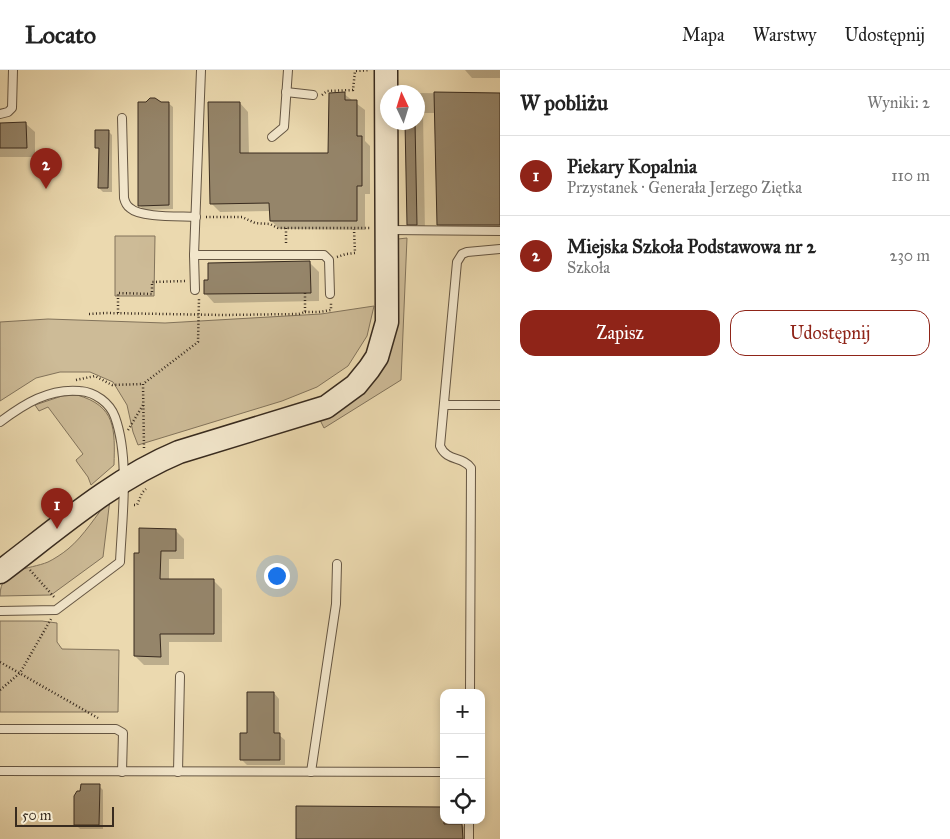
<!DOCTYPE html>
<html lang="pl">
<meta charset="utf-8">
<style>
:root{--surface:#fff;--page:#f2f2f2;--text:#222;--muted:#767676;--line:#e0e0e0;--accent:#8f2418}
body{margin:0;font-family:"IM FELL Great Primer",serif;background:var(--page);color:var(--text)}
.controls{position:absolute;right:15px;bottom:15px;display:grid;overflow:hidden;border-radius:10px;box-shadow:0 2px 8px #0003}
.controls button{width:45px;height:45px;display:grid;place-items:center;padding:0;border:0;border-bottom:1px solid var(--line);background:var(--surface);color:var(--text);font:25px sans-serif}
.compass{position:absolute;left:380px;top:15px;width:45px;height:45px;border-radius:50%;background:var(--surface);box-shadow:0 2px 8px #0003;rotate:356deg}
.scale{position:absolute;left:15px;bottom:12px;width:99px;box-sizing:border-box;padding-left:5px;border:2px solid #382b1f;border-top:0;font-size:14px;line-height:18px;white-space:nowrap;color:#382b1f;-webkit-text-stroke:4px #f2e6cb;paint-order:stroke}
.you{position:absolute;left:276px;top:505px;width:18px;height:18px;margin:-12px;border:4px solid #fff;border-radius:50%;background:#1a73e8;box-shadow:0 0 0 8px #1a73e833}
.badge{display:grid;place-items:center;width:32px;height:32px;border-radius:50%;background:var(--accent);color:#fff;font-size:16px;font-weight:700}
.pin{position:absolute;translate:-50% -41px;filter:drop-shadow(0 1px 2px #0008)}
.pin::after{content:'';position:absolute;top:26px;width:18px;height:15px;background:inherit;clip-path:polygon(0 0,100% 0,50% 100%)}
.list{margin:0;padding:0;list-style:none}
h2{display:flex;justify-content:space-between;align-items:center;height:65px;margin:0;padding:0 20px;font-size:21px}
h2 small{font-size:16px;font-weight:400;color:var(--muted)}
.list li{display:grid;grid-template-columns:32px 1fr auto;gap:15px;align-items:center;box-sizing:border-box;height:80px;padding:0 20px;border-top:1px solid var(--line)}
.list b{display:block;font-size:19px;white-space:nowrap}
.list p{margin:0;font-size:16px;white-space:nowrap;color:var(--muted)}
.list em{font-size:16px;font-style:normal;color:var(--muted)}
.actions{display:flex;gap:10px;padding:15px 20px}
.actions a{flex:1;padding:11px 0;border:1px solid var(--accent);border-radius:15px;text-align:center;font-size:18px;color:var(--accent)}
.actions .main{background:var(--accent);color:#fff}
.icon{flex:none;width:28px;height:28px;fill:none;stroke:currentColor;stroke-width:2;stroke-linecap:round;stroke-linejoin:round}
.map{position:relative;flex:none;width:500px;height:769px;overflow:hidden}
header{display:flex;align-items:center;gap:30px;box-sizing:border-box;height:70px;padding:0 25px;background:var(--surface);border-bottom:1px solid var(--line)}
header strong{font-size:24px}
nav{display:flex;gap:28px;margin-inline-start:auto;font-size:18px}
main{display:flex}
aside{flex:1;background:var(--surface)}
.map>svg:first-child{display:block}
.green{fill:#cdbb97;stroke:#82735b}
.shadow{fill:#0003}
.building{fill:#95856a;stroke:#382b1f}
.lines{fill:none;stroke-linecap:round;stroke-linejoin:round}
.lane-casing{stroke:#655643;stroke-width:10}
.secondary-casing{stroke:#382b1f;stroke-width:25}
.path{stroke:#382b1f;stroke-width:2.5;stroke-dasharray:1 2.5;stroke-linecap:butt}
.lane{stroke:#f2e6cb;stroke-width:8}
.secondary{stroke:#f2e6cb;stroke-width:22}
</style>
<header>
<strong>Locato</strong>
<nav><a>Mapa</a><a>Warstwy</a><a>Udostępnij</a></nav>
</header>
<main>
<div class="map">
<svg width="500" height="769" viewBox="0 0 500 769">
<rect width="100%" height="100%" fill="#ebd9af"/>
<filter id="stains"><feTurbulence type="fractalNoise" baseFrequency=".004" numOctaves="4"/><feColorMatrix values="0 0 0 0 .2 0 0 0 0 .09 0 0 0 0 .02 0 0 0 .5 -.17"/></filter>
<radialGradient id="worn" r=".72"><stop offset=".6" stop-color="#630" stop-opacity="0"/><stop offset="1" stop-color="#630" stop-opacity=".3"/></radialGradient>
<g class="green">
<path d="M115,166H155L154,226H115Z"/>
<path d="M407,168L401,310L324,358L319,348L354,331L362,323L389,286L395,263L398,169Z"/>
<path d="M374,236L367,266L348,296L317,317L282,331L138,375L133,362L127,335L113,312L90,302H60L36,308L0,331V252L48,249L165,253L321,244Z"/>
<path d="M77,325C116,336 115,359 114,395L91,415L88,407L77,392L76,390L83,384L48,337L39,341L35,335L62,326Z"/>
<path d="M110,429L103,487L51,525L0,526C0,497 29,500 48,492C54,489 62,484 68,479C84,466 96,445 110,429Z"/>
<path d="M0,551H42L57,553V572L62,579L119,580L118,642H0Z"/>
</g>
<g class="shadow">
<path d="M465,0H500V8H472Z"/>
<path d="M418,23L500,24V163L446,162L438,154L436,43H423L425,162H416L408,154L407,52H418Z"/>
<path d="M344,24L365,40V71L370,76V124H365V160L280,159L271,151V141L220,142L211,133L240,33L248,42L249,84H329Z"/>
<path d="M161,33H168L173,37V139L144,140L139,135Z"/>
<path d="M0,54H26L35,62V87H0Z"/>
<path d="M108,61L112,65V122H103L99,118L100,81L96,77Z"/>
<path d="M310,193L319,202V231L214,233L205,223Z"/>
<path d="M175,460L184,469V489H169V510H213L222,519V572H169V595H144L135,586L140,484Z"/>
<path d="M274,623L279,629V665L285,670V695H247L241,689L248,665Z"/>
<path d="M99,716L103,720V759H80L76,755Z"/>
<path d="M444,750H452V755H462L471,764V769H297Z"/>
</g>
<g class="building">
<path d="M345,22V30H357V66H362V116H357V151H270L269,133L210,134L208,32H240V83H328L329,23Z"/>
<path d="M434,22L500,23V155H437Z"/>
<path d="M150,28H155L161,32H169V135L138,136V32H146Z"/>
<path d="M26,52L27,78H0V53Z"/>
<path d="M405,52H415L417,155H407Z"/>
<path d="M95,60H109L108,118H98L99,78H95Z"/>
<path d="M310,191L311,223L204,224V210H208V193Z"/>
<path d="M139,458L176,459V481H161L160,509H214V564H160L161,587L134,586V483H139Z"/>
<path d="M247,622H274V663H280V690H240V663H247Z"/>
<path d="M81,714H100L99,755H74V726L77,721H80Z"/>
<path d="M296,736L444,737V754H462L463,769H296Z"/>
</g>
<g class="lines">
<defs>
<g id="lane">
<path d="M286,22L313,25"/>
<path d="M0,44L8,42L12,38L13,0"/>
<path d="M122,48L124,128C125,132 127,136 130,138C141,148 180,146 196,147"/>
<path d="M272,67L284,57L288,0"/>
<path d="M390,160L500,161"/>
<path d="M194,185H324L329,190L330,224"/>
<path d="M195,220L194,185L201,0"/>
<path d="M444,335H500"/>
<path d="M0,352C24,334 49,318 80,321C95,322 110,333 115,347C130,389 122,448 120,492L56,540L0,541"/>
<path d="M470,623L471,398C463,386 447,392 440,376L457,192L462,184L467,182L500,179"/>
<path d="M0,659H116L123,663L122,702"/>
<path d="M0,701L444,702"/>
<path d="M178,702L180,606"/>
<path d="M311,702L336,534L337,494"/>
<path d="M469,769V750"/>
</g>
<path id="secondary" d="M0,502C57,459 112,410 179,382L326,337L356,315L369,299L377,287L387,252L386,0"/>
</defs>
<use href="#lane" class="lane-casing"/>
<use href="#secondary" class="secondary-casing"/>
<g class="path">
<path d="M322,25L327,21L353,20L355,1L370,0"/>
<path d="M206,147H242L255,153L270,154L278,158H371"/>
<path d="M286,158V175"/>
<path d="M337,187L346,184L355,183L354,159"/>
<path d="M305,242H319L331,240V232"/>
<path d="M118,243V223L152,224V212L186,211"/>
<path d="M89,244L106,243L223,245L299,244L305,242V223"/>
<path d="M76,310L95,306L112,315L142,314"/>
<path d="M128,360L143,335"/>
<path d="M144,378L143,314L198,272L199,229"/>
<path d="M134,435H137L142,423L146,419"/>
<path d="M30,500L55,528"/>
<path d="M0,592L98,648"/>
<path d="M0,620L20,603L51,549"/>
</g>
<use href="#lane" class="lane"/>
<use href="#secondary" class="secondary"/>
</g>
<rect width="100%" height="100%" filter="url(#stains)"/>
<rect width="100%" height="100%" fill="url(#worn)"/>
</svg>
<div class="controls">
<button>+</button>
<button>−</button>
<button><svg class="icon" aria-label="locate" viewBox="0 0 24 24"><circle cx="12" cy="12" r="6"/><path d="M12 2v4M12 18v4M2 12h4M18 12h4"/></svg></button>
</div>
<svg class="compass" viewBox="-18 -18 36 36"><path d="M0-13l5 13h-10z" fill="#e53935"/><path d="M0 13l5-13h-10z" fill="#767676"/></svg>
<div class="scale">50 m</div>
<div class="you"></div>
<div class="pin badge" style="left:57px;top:459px">1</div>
<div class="pin badge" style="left:46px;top:119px">2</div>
</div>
<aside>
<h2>W pobliżu<small>Wyniki: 2</small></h2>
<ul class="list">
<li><span class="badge">1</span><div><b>Piekary Kopalnia</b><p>Przystanek · Generała Jerzego Ziętka</p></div><em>110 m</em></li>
<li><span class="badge">2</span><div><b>Miejska Szkoła Podstawowa nr 2</b><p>Szkoła</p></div><em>230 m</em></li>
</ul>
<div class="actions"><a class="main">Zapisz</a><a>Udostępnij</a></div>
</aside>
</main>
